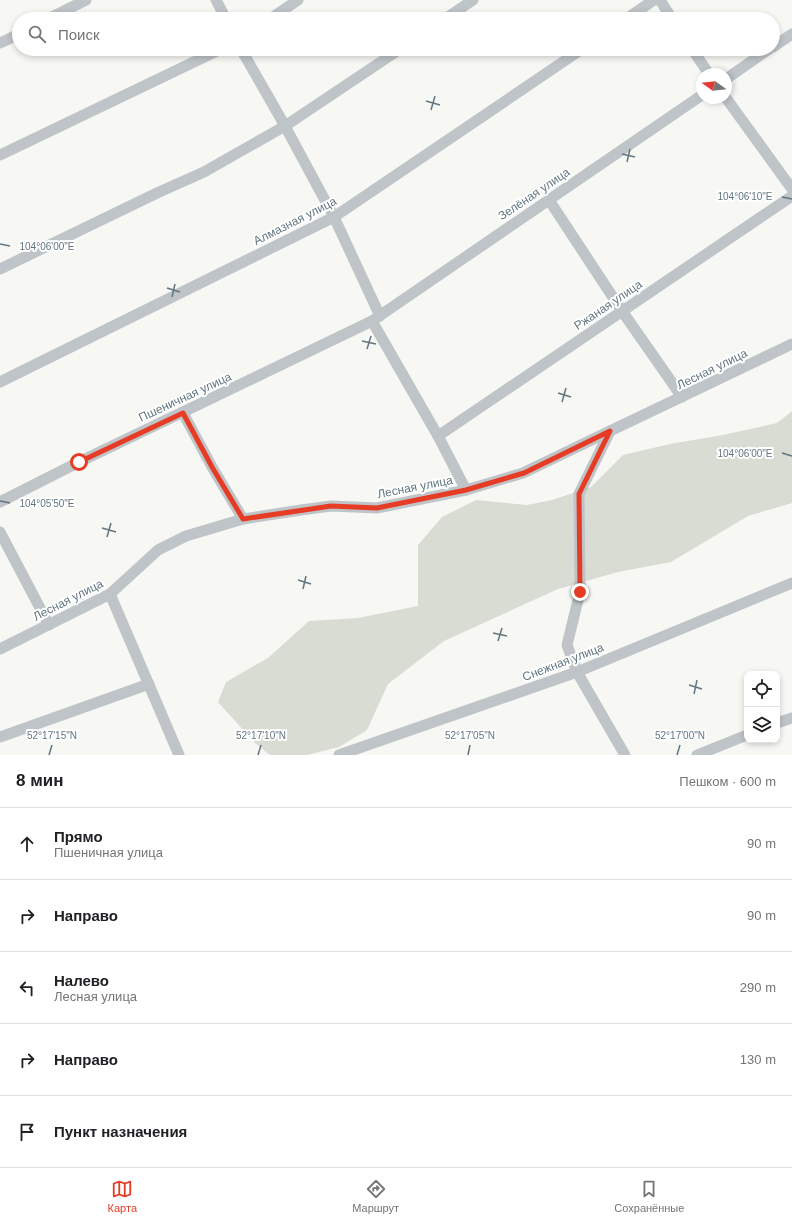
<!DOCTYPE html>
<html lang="ru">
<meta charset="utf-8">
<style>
:root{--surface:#fff;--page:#f2f2f2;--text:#202124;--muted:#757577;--line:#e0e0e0;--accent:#e63c25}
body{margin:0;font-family:Helvetica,sans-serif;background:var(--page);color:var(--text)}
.controls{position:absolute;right:12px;bottom:12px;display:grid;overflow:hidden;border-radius:8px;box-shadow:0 2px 6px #0003}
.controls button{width:36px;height:36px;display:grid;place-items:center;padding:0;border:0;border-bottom:1px solid var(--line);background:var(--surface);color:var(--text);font:20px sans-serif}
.compass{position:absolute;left:696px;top:68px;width:36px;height:36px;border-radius:50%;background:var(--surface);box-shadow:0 2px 6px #0003;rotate:285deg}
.stop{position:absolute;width:12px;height:12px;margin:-9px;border:3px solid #e63c25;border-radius:50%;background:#fff}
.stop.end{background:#e63c25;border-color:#fff;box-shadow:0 1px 4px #0008}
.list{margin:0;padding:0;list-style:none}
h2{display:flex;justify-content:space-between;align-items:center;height:52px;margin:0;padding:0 16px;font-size:17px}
h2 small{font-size:13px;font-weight:400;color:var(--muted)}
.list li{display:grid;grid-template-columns:26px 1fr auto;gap:12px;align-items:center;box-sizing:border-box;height:72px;padding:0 16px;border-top:1px solid var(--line)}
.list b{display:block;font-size:15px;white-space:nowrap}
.list p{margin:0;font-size:13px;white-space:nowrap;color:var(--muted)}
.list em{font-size:13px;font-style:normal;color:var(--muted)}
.icon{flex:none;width:22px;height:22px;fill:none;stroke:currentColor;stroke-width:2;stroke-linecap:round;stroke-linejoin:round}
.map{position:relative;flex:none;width:792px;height:755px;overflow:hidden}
.search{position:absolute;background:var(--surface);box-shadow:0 2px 6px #0003;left:12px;right:12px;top:12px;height:44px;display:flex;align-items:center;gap:10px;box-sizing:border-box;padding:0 14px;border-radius:22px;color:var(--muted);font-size:15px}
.sheet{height:412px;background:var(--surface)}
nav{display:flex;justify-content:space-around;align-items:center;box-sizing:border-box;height:56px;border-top:1px solid var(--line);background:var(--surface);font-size:11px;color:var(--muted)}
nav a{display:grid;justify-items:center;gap:2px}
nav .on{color:var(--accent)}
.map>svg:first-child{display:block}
.green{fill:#d8dcd3}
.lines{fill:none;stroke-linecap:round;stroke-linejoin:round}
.minor{stroke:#bec4c7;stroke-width:11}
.route{stroke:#e63c25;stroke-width:5}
.ticks{fill:none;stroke:#627680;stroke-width:1.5}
.labels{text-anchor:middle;stroke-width:4;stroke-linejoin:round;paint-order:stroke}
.street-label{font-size:12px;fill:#627680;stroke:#fff}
.ticks-label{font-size:10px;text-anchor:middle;fill:#627680;stroke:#fff;stroke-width:4;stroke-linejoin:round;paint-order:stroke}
</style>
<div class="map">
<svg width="792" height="755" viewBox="0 0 792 755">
<rect width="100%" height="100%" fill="#f7f7f4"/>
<path class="green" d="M792,411V503L748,516L671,562L618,572L558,589L444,641L388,684L367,730L339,747L307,755H270L255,743L218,702L226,682L268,658L309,621L358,618L418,606V545L442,517L476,500L527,505L552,500L591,487L623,455L670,444L723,435L777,423Z"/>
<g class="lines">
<g class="minor">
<path d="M216,0L226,19"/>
<path d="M660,0L672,19"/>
<path d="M48,19L86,0"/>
<path d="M270,19L298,0"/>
<path d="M445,19L473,0"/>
<path d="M626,19L654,0"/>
<path d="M0,43L19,34"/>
<path d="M773,47L792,34"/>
<path d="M241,49L285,126L334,217L380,316"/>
<path d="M692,49L709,74"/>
<path d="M726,79L769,49"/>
<path d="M726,98L792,189"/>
<path d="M0,155L221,49"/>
<path d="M549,200L622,311L682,397"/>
<path d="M0,269L157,193L204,172L285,126L400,49"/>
<path d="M372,321L438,436L466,490"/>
<path d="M0,382L334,217L582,49"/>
<path d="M183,413L212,467L243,519"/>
<path d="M610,431L579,494L580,592L567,645L577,672L625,755"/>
<path d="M438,436L792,196"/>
<path d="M0,502L79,462L372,321L702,95"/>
<path d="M0,532L49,625"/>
<path d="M110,594L179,755"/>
<path d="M0,649L110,594L158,550L186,536L243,519L301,510L331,506L377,508L466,490L523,473L610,431L792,344"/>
<path d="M777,723L792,718"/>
<path d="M0,737L149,684"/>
<path d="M339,755L577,672L792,583"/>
<path d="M697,755L747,735"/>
</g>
</g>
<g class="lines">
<path class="route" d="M79,462L183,413L212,467L243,519L331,506L377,508L466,490L524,473L610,431L579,494L580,592"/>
</g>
<path class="ticks" d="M426,101L440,105M431,110L435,96M622,154L635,157M627,162L630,149M782,197L792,199M0,244L10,246M167,288L180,292M172,297L175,284M362,341L376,344M367,349L371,336M558,393L571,397M562,402L566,388M782,453L792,456M0,501L10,503M102,528L116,532M107,537L111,523M298,580L311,584M303,589L306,576M493,633L507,636M498,641L502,628M689,685L702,689M694,694L697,680M49,755L52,745M258,755L261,745M468,755L470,745M677,755L680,745"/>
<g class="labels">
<g class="street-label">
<text transform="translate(534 194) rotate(-34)" y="4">Зелёная улица</text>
<text transform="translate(295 221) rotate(-27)" y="4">Алмазная улица</text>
<text transform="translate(608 305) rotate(-34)" y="4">Ржаная улица</text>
<text transform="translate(712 369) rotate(-26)" y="4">Лесная улица</text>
<text transform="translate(185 397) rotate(-25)" y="4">Пшеничная улица</text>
<text transform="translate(415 487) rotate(-11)" y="4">Лесная улица</text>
<text transform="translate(68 600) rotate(-27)" y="4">Лесная улица</text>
<text transform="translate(563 662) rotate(-21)" y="4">Снежная улица</text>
</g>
</g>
<g class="ticks-label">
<text x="745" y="200">104°06'10"E</text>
<text x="47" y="250">104°06'00"E</text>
<text x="745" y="457">104°06'00"E</text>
<text x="47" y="507">104°05'50"E</text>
<text x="52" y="739">52°17'15"N</text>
<text x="261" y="739">52°17'10"N</text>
<text x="470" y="739">52°17'05"N</text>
<text x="680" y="739">52°17'00"N</text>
</g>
</svg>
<div class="controls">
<button><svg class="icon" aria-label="locate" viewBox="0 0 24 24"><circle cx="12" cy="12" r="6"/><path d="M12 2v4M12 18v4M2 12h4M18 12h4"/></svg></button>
<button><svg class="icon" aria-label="layers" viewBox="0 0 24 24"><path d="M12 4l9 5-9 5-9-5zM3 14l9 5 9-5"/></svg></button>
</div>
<svg class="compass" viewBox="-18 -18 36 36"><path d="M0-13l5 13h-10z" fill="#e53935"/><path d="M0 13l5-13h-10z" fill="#757577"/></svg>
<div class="stop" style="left:79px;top:462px"></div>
<div class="stop end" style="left:580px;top:592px"></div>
<div class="search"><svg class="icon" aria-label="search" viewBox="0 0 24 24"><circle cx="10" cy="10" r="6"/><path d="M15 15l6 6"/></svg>Поиск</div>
</div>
<section class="sheet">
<h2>8 мин<small>Пешком · 600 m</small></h2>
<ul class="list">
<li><svg class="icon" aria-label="ahead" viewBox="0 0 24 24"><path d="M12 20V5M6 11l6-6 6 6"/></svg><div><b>Прямо</b><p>Пшеничная улица</p></div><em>90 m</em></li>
<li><svg class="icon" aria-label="right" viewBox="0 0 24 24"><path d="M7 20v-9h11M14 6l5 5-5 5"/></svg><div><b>Направо</b></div><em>90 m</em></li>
<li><svg class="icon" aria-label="left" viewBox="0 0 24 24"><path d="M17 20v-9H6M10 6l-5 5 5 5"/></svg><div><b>Налево</b><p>Лесная улица</p></div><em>290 m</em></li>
<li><svg class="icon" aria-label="right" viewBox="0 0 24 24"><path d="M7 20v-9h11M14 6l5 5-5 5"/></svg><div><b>Направо</b></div><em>130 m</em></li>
<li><svg class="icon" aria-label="arrive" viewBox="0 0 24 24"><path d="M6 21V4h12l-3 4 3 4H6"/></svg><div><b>Пункт назначения</b></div></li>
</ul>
</section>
<nav>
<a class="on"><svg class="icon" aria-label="map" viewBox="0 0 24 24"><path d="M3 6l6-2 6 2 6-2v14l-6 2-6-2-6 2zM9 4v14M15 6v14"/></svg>Карта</a>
<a><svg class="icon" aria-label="directions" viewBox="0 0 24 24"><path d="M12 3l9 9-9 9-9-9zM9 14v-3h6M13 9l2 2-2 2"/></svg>Маршрут</a>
<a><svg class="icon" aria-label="saved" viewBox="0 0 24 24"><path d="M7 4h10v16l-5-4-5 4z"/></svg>Сохранённые</a>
</nav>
